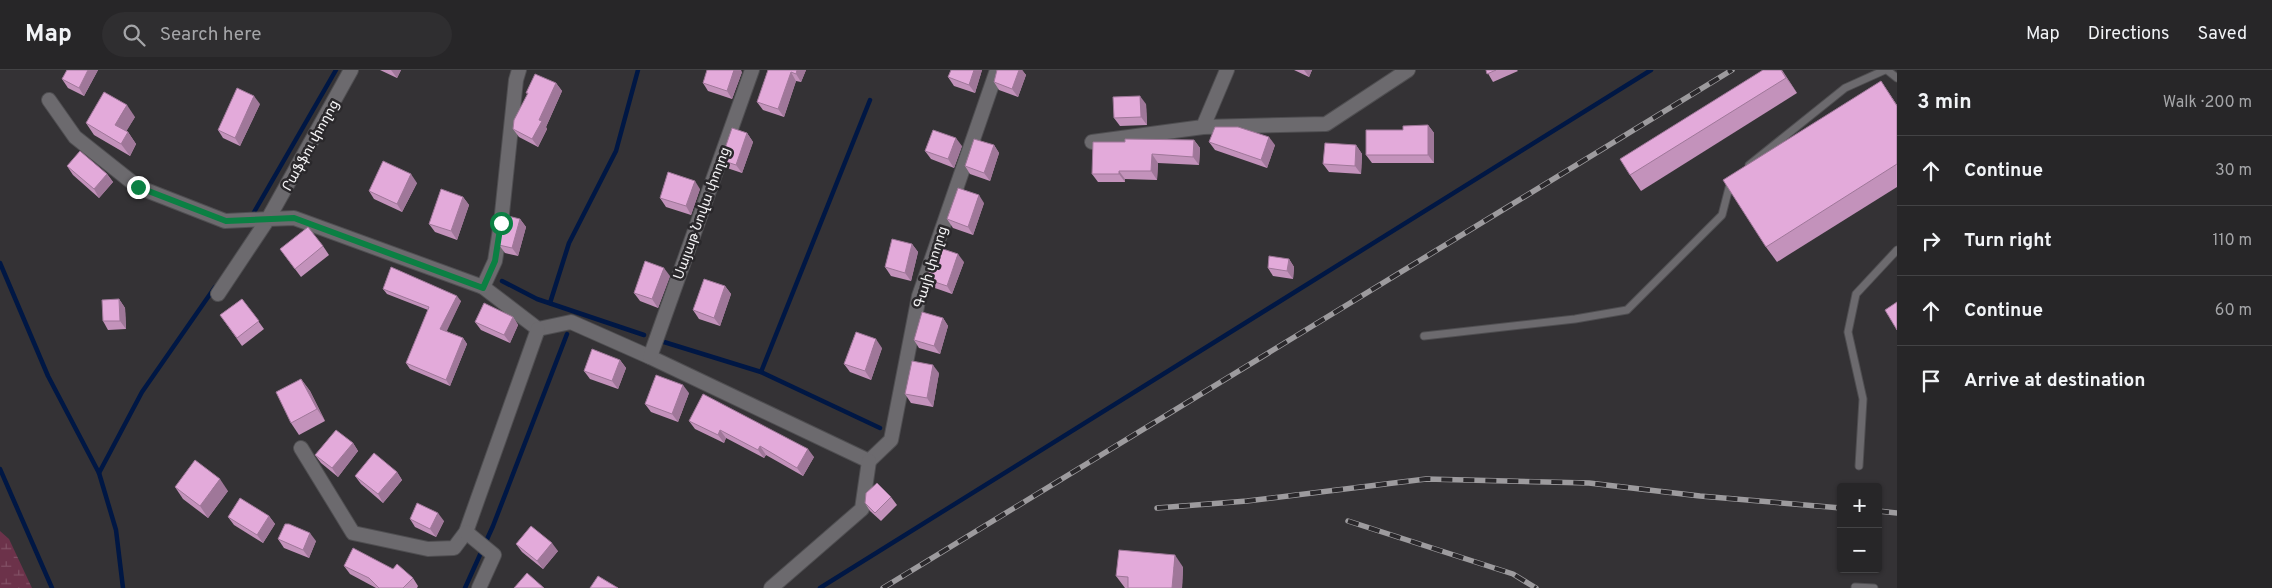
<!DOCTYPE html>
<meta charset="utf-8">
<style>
:root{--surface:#272628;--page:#2f2e30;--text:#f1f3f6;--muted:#a4a5a8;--line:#434345}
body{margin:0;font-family:Overpass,"Noto Sans Armenian",sans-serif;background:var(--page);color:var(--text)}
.controls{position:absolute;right:15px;bottom:15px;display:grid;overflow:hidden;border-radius:5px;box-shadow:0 1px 4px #0004}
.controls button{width:45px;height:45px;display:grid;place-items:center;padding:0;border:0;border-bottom:1px solid var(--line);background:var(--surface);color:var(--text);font:25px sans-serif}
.stop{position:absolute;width:15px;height:15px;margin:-11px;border:4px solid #0b8043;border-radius:50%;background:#fff}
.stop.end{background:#0b8043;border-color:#fff;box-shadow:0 1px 5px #0008}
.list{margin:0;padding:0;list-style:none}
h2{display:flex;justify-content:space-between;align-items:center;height:65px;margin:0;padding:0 20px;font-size:21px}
h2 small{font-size:16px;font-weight:400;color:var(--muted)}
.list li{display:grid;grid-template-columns:32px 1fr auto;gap:15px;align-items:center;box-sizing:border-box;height:70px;padding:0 20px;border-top:1px solid var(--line)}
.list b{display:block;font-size:19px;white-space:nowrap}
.list em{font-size:16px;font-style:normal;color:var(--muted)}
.icon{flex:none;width:28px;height:28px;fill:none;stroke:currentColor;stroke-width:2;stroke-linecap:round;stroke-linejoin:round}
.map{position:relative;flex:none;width:1897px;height:518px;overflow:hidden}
header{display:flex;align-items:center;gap:30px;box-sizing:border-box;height:70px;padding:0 25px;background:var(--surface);border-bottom:1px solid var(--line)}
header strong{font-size:24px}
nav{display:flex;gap:28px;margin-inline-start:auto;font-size:18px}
.search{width:350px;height:45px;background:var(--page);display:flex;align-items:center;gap:12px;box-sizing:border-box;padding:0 18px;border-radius:28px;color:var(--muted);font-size:19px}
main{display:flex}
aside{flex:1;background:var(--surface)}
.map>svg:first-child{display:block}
.wetland{fill:url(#wetland-marsh)}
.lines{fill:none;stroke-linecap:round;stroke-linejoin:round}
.stream{stroke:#001744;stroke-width:4.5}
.service-casing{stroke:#4f4e51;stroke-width:9}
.minor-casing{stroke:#4f4e51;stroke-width:16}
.service{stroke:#6c6a6e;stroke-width:7}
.minor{stroke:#6c6a6e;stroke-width:14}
.rail-casing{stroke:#9d9b9e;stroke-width:5.5}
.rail{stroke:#2a282b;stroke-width:4;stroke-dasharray:11;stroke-linecap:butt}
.wall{fill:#c392bb}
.shaded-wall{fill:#9f7799}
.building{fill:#e3aada;stroke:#9f7799}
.route{stroke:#0b8043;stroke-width:6}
.labels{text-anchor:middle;stroke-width:5;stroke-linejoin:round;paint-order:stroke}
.street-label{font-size:14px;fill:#f5f4f6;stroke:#2a282b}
</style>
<header>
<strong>Map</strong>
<div class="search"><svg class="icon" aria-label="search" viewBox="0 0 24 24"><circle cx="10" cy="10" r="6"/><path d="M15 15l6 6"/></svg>Search here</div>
<nav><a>Map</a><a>Directions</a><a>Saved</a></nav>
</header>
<main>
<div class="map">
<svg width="1897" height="518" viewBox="0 0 1897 518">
<defs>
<pattern id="wetland-marsh" width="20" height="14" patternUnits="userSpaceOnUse" patternTransform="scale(1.25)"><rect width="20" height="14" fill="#6c324a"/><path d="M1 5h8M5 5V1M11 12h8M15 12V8" fill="none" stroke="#825065"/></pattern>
</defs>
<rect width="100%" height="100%" fill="#343235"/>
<path class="wetland" d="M0,461L9,469L32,518H0Z"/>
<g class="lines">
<g class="stream">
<path d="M253,144L336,0"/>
<path d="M0,193L48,306L99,403L116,460L123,518"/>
<path d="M502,211L537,229L644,265"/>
<path d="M550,233L569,173L616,81L638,0"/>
<path d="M664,272L761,302L880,358"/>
<path d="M761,302L870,30"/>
<path d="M0,399L52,518"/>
<path d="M99,403L142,322L215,217"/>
<path d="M465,518L493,456L567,264"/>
<path d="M820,518L1651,0"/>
</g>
<defs>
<g id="service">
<path d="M1887,0L1897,8"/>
<path d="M1749,95L1845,18L1885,0"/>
<path d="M1424,266L1575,249L1627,240L1722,145L1731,110"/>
<path d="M1859,396L1863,329L1848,262L1856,224L1897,180"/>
<path d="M1855,517L1874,518"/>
</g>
<g id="minor">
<path d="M519,0L516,10L501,153L495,191L483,217L538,259"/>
<path d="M49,30L75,67L138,117L225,151L268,149L351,0"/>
<path d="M1203,57L1326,54L1408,0"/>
<path d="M1092,72L1203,57L1227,0"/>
<path d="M218,224L268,149L294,148L483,217"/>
<path d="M538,259L571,252L650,287L869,391"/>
<path d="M650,287L752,0"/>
<path d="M301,378L353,463L428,479L454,478L466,462L538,259"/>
<path d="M869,391L891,370L919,226L997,0"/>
<path d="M466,462L494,485L479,518"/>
<path d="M771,518L862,439L869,391"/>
</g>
</defs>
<use href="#service" class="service-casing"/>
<use href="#minor" class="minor-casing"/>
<use href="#service" class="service"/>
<use href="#minor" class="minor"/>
<defs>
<g id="rail">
<path d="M1157,438L1247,431L1426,409L1589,413L1700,426L1841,438"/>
<path d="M1878,441L1897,443"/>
<path d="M1348,451L1513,504L1536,518"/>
<path d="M883,518L1732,0"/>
</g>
</defs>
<use href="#rail" class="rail-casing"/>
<use href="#rail" class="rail"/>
</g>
<g class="wall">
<path d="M67,0H98L84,26L68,18L62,9Z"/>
<path d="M380,0H401L397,8Z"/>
<path d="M768,0H806L801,12L796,11L784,47L763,40L757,32Z"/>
<path d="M982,0L975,23L954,16L948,7Z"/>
<path d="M997,0H1022L1026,5L1018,27L999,20L994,12Z"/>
<path d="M1294,0H1312L1309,7Z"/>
<path d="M1486,0H1517L1518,1L1493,12Z"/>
<path d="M1763,0H1782L1797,23L1641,121L1630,105Z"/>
<path d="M742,2L732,29L708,21L703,13Z"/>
<path d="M1881,11L1897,35V117L1777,192L1766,177Z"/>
<path d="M556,13L562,21L546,57L547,59L538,77L519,67L513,59L528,24L526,23Z"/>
<path d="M260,34L240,76L223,68L218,60Z"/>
<path d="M1146,34L1147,55L1120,56L1114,48Z"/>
<path d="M135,47L126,61L128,62L136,74L130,86L94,65L86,53Z"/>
<path d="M1428,55L1434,63V93H1372L1366,85L1403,60Z"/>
<path d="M747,63L753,72L742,103L727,98L721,90Z"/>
<path d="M1194,70L1200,78L1199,95L1158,93L1157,110L1125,109V112H1098L1092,104L1125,72Z"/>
<path d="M1209,72L1275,75L1267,98L1215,80Z"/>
<path d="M994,75L999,83L990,111L970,104L965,96Z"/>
<path d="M1356,75L1362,84L1361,104L1329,102L1323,94Z"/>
<path d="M962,76L954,98L931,89L925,81Z"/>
<path d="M67,96L107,104L113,112L99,128L73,105Z"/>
<path d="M417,113L402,142L374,129L369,121Z"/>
<path d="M700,119L691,145L666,137L660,128Z"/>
<path d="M463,127L469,135L457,170L435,162L429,154Z"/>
<path d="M984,133L973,165L953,158L947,149Z"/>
<path d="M520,149L526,157L518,186L505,183L499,175Z"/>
<path d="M912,174L918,182L911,211L891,206L885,197Z"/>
<path d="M323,176L329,185L301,207L280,179Z"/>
<path d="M1289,189L1294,197L1293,209L1273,206L1268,198Z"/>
<path d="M964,192L952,224L932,217L926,209Z"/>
<path d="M670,206L658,238L640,231L634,223Z"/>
<path d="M725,216L731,224L720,256L699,249L693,240Z"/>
<path d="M383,219L461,231L446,261L463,268L467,274L450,316L410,299L406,293L428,240L387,224Z"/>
<path d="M119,229L125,238L126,259L108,260L103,251Z"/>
<path d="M242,229L264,259L242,276L220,245Z"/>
<path d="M513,247L518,255L510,273L481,260L475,252Z"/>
<path d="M943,248L948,256L940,284L919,278L914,270Z"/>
<path d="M882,278L871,310L850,302L844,294Z"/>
<path d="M620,290L626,298L618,319L590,309L584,301Z"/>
<path d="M939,303L933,337L911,333L905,324Z"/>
<path d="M301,309L310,321L325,351L299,365L291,353Z"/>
<path d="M689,323L678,352L651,342L645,334Z"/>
<path d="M689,351L814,387L803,406L766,385L764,388L726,368L724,373L695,359Z"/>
<path d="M353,373L358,381L338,407L321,393L315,385Z"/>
<path d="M397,402L402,410L383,433L361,414L355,406Z"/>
<path d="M175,417L228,421L208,448L183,429Z"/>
<path d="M891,427L897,435L881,451L870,441L865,433Z"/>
<path d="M269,446L275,454L263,473L234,455L228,447Z"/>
<path d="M410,449L444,451L436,467L415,457Z"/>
<path d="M278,469L316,471L309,488L284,478Z"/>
<path d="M516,474L558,481L543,499L522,482Z"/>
<path d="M344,496L393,499L413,508L418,516L417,518H376L350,504Z"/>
<path d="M1183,497L1182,518H1125L1116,506Z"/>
</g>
<g class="shaded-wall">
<path d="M88,0H98L84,26L79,18Z"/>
<path d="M391,0H401L397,8Z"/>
<path d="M734,0H741L742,2L732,29L727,21Z"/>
<path d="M797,0H806L801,12L796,4Z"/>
<path d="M974,0H982L975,23L969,15Z"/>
<path d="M1019,0H1022L1026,5L1018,27L1012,19Z"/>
<path d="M1304,0H1312L1309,7Z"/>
<path d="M1781,0L1787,8L1797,23L1786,8Z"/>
<path d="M791,2L796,11L784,47L778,39Z"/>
<path d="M556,13L562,21L546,57L547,59L538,77L532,69L539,50Z"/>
<path d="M254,26L260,34L240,76L235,68Z"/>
<path d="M1140,26L1146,34L1147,55L1141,47Z"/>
<path d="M127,35L135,47L123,67L115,55Z"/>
<path d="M1428,55L1434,63V93L1428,85Z"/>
<path d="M128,62L136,74L130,86L121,74Z"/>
<path d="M747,63L753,72L742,103L736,95Z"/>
<path d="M1269,67L1275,75L1267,98L1261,90Z"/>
<path d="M956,68L962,76L954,98L948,89Z"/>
<path d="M1194,70L1200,78L1199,95L1193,87Z"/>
<path d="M994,75L999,83L990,111L984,103Z"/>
<path d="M1356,75L1362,84L1361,104L1355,96Z"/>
<path d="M1152,84L1158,93L1157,110L1151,101Z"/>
<path d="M1119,101L1125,109V112L1119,104Z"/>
<path d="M107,104L113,112L99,128L94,119Z"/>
<path d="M411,104L417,113L402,142L397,134Z"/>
<path d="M695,111L700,119L691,145L686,136Z"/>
<path d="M979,125L984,133L973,165L968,157Z"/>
<path d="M463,127L469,135L457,170L451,161Z"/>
<path d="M520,149L526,157L518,186L512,178Z"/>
<path d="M912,174L918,182L911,211L905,203Z"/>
<path d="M958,184L964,192L952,224L947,216Z"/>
<path d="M1289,189L1294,197L1293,209L1287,201Z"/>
<path d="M664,198L670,206L658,238L652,229Z"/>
<path d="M725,216L731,224L720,256L714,248Z"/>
<path d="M457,226L461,231L445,265L440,259Z"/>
<path d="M119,229L125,238L126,259L120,251Z"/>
<path d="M513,247L518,255L510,273L504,265Z"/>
<path d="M943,248L948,256L940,284L934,276Z"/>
<path d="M463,268L467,274L450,316L446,310Z"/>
<path d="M876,269L882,278L871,310L865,301Z"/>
<path d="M620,290L626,298L618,319L612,311Z"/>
<path d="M933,295L939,303L933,337L927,328Z"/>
<path d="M301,309L310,321L325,351L317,339Z"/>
<path d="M683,315L689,323L678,352L672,344Z"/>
<path d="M720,360L726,368L724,373L718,365Z"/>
<path d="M353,373L358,381L338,407L332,398Z"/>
<path d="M760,376L766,385L764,388L758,380Z"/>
<path d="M808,379L814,387L803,406L797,398Z"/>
<path d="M397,402L402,410L383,433L378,424Z"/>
<path d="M220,409L228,421L208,448L200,436Z"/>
<path d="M438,443L444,451L436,467L430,459Z"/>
<path d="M269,446L275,454L263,473L257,465Z"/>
<path d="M310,463L316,471L309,488L303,480Z"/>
<path d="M552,473L558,481L543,499L537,491Z"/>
<path d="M1175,485L1183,497L1182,518H1172Z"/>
</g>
<g class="building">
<path d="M67,0H88L79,18L62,9Z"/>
<path d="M707,0H734L727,21L703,13Z"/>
<path d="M768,0H797L796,4L791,2L778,39L757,32Z"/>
<path d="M951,0H974L969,15L948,7Z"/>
<path d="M997,0H1019L1012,19L994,12Z"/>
<path d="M1486,0H1496L1487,4Z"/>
<path d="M1763,0H1781L1786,8L1630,105L1620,89Z"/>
<path d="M535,4L556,13L539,50L542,51L532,69L513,59L514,50L528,23H526Z"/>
<path d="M1881,11L1897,36V94L1766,177L1723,110Z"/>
<path d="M237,18L254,26L235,68L218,60Z"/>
<path d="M104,22L127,35L115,55L128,62L121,74L86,53Z"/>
<path d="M1140,26L1141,47L1114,48L1113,27Z"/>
<path d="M1428,55V85H1366V60H1403V56Z"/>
<path d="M1215,57H1238L1269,67L1261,90L1209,72Z"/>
<path d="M732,58L747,63L736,95L721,90Z"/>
<path d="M933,60L956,68L948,89L925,81Z"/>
<path d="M974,69L994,75L984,103L965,96Z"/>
<path d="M1125,69L1194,70L1193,87L1152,84L1151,101H1119V104H1092L1093,72H1125Z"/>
<path d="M1325,73L1356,75L1355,96L1323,94Z"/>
<path d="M80,81L107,104L94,119L67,96Z"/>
<path d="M383,91L411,104L397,134L369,121Z"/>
<path d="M668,102L695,111L686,136L660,128Z"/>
<path d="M958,118L979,125L968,157L947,149Z"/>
<path d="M441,119L463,127L451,161L429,154Z"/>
<path d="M504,145L520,149L512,178L499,175Z"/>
<path d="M308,157L323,176L295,199L280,179Z"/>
<path d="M892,169L912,174L905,203L885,197Z"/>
<path d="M937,177L958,184L947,216L926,209Z"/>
<path d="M1269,186L1289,189L1287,201L1268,198Z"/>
<path d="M645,191L664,198L652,229L634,223Z"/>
<path d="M391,197L457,226L440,259L463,268L446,310L406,293L429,237L383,219Z"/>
<path d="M704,209L725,216L714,248L693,240Z"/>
<path d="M119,229L120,251H103L102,230Z"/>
<path d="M242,229L259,251L237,268L220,245Z"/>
<path d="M1897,232V260L1885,240Z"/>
<path d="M484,233L513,247L504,265L475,252Z"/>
<path d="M922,242L943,248L934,276L914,270Z"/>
<path d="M856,262L876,269L865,301L844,294Z"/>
<path d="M592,279L620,290L612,311L584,301Z"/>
<path d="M912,291L933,295L927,328L905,324Z"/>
<path d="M656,305L683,315L672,344L645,334Z"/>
<path d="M301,309L317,339L291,353L276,322Z"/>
<path d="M703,324L808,379L797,398L760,376L758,380L720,360L718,365L689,351Z"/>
<path d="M336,360L353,373L332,398L315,385Z"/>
<path d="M374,383L397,402L378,424L355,406Z"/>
<path d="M195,390L220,409L200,436L175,417Z"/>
<path d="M877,413L891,427L875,443L865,433L866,423Z"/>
<path d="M240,428L269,446L257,465L228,447Z"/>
<path d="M417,433L438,443L430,459L410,449Z"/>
<path d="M285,454H289L310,463L303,480L278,469Z"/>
<path d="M531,456L552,473L537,491L516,474Z"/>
<path d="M353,478L393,499L397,494L413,508L403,518H379L369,508L344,496Z"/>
<path d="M1119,480L1175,485L1172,518H1128V507L1116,506Z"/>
<path d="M527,503L544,518H514Z"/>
<path d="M598,506L618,518H590Z"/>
</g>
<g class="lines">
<path class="route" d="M138,117L226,151L294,148L483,218L495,191L501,153"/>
</g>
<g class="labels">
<g class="street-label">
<text transform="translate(310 75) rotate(-61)" y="5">Րաֆֆու փողոց</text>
<text transform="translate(701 143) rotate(-70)" y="5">Սայաթ Նովա փողոց</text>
<text transform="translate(930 197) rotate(-73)" y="5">Գայի փողոց</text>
</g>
</g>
</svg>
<div class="controls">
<button>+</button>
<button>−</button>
</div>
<div class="stop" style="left:501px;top:153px"></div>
<div class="stop end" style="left:138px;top:117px"></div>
</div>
<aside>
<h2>3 min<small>Walk · 200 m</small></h2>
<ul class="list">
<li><svg class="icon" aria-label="ahead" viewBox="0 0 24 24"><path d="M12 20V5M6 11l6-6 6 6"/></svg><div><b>Continue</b></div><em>30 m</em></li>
<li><svg class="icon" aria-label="right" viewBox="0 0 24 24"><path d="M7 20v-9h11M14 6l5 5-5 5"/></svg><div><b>Turn right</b></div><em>110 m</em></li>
<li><svg class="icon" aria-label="ahead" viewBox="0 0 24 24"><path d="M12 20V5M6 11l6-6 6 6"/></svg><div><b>Continue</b></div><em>60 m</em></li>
<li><svg class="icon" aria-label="arrive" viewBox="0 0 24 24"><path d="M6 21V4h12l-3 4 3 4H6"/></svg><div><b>Arrive at destination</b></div></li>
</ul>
</aside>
</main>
